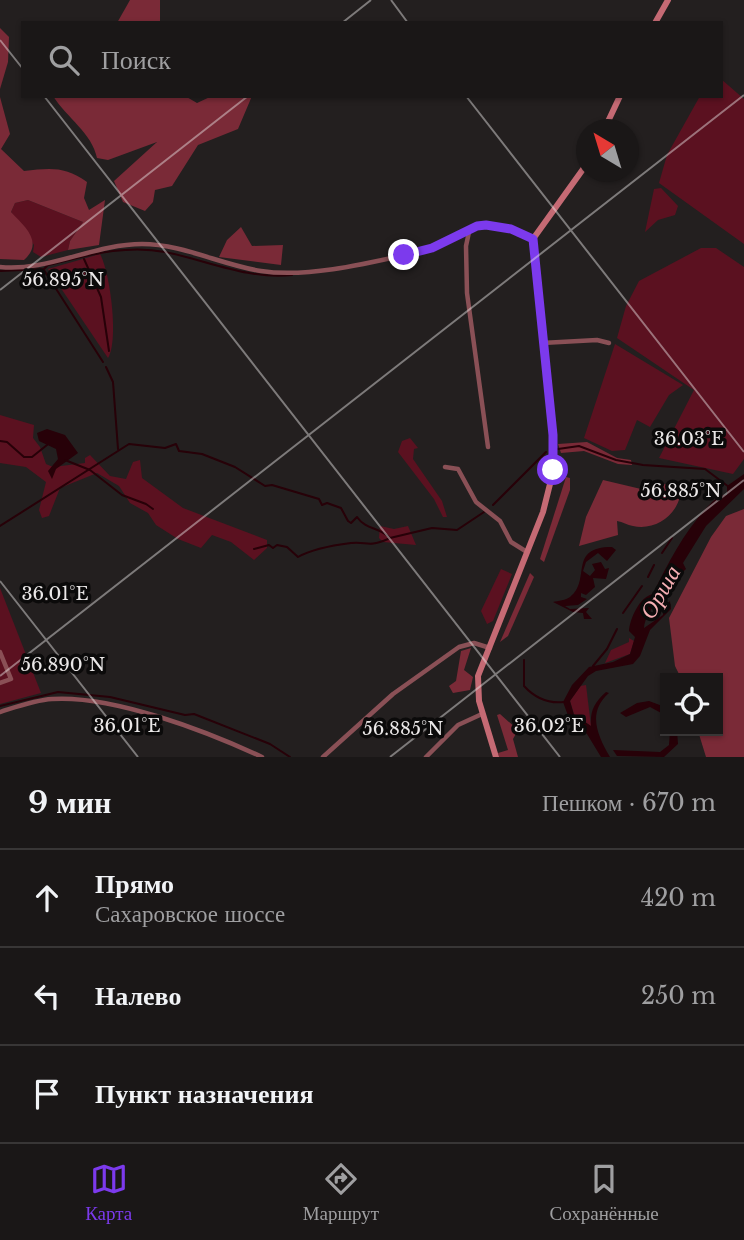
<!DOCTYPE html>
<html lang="ru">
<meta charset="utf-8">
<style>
:root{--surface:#1a1717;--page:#232020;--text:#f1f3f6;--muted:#9f9fa1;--line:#383636;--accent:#7c3aed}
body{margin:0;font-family:"Libre Baskerville",serif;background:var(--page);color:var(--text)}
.controls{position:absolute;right:21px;bottom:21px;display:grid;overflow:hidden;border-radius:0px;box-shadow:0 2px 5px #0004}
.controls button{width:63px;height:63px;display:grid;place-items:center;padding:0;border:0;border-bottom:2px solid var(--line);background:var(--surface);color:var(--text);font:35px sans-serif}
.compass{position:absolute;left:576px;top:119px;width:63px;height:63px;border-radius:50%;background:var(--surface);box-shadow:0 2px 5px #0004;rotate:322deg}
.stop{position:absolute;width:21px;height:21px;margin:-16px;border:5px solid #7c3aed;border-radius:50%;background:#fff}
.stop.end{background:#7c3aed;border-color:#fff;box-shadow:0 2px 7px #0008}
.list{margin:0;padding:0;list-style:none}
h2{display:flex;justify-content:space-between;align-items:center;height:91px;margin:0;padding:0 28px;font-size:30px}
h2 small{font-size:23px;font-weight:400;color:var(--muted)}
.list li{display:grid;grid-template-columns:46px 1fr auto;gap:21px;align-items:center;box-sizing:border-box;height:98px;padding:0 28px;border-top:2px solid var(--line)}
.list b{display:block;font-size:26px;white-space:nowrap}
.list p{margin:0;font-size:23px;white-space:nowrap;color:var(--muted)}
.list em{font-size:23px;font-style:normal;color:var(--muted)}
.icon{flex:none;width:38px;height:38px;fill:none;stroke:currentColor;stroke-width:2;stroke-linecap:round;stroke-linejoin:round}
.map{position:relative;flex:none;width:744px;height:757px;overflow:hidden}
.search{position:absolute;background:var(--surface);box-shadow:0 2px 5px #0004;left:21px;right:21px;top:21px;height:77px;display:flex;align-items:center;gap:18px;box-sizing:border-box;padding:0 24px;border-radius:0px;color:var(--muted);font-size:26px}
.sheet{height:385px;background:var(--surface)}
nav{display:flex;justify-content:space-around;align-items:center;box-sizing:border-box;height:98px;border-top:2px solid var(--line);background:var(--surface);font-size:19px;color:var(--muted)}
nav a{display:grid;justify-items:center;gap:4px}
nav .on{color:var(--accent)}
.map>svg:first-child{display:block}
.green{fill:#5b1120}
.forest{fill:#7a2a37}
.water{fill:#270108}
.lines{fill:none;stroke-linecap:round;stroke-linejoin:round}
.stream{stroke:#270108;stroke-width:2}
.minor{stroke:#8a5056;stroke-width:4.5}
.secondary{stroke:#c56a74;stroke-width:6}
.route{stroke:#7c3aed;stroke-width:9}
.ticks{fill:none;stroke:#ebe8e8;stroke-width:2;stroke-opacity:0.45}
.labels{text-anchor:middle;stroke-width:7;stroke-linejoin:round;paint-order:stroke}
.water-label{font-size:23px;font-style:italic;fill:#f7afb4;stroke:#0b0a0a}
.ticks-label{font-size:18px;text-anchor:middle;fill:#ebe8e8;stroke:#0b0a0a;stroke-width:7;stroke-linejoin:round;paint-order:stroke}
</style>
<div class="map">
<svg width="744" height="757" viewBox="0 0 744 757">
<rect width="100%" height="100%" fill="#231f1f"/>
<g class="green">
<path d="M721,79L744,99V244L659,183L667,155L700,96H721Z"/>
<path d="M661,188L678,206L675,215L658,220L645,232L654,189Z"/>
<path d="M28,200L83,222L70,241L68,250L41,257L33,252L34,245L11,212L15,203Z"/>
<path d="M701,248H716L744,267V459L733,474L659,458L694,390L617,338L626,306L639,281Z"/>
<path d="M100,254C110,272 119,340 108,358L48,269Z"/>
<path d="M615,344L683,385L669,395L650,427L637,420L625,450L612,451L584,438Z"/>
<path d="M0,415L34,425L33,438L40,447L46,464L53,467L85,463V458L90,455L110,476L126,479L133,462L140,460L142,478L183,508L267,540V548L254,560L231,542L212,535L201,548L178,539L156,525L148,513L130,503L119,486L97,473L60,488L49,516L42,518L39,510L46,482L26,467L0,463Z"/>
<path d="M410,438L418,448L414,449L413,459L442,501L447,517H443L434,499L398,452L402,441Z"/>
<path d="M380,526L394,529L408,526L416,545L383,542L379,538Z"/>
<path d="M501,569L512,574L493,621L487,624L481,611Z"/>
<path d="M0,588L41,693L0,704Z"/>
<path d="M629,638L634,641L630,654L605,663L611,650L629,642Z"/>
<path d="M586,685L591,726L574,714L570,701L580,686Z"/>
</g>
<g class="forest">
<path d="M130,0H160V23H117Z"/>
<path d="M0,28L9,37L8,62L0,89Z"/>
<path d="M53,96H185L197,103L212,96H252L238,129L198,145L172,186L155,190L153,202L145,211L123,202L114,181L157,142L108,160L97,158C92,133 67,118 53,96Z"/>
<path d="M0,97L10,134L1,149L24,171C50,168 65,166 87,182L84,198L89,210L105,200L99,245L68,250L70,241L83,222L28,200L15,203L11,212C25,227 44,242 24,260L0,259Z"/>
<path d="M241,227L252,246L283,245L281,265L219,257L227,240Z"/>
<path d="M587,442L617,458L631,460L632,465L618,464L584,451L561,453L558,444Z"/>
<path d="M566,477L570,478V490L544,562L540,559Z"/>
<path d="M603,480L641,489L670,483L680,496C676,516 654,531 633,526C627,525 623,522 617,521L618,535L579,546L586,517Z"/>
<path d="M744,509V757H706L698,731H718V678H681L675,666L669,618L711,537L726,516Z"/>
<path d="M530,573L534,577L508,636L500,642Z"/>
<path d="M471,648L464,670L473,677L470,690L453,693L449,686L456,681L461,651Z"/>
<path d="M500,714L518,730L513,739L518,757H499L498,753L508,750L497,715Z"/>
</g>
<g class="water">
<path d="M47,429L65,435L78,453L56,469L52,479L48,471L58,459L56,449L39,441L37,433Z"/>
<path d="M744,474V489L706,526L683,563L686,569C673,582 645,610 644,628L663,615V607L670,601L671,609L650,630L640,656L633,664L596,671L588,676L570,701L574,715L591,726C590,711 594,703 606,692L609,693C587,712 597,735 610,757H601L587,734L570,721L563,702L572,685L589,667L613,662L630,654L635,637L629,631C630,619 639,597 653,594C669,560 691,519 720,495H727V486Z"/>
<path d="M612,547L616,550L607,561L598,553L586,562L583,571L590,576L595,570L592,564L601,562L605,569L609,568L606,579L593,578L595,587L586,595L581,593V597L587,599L578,605L565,606L570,609L589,608L586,612L592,619H584L583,613L573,612L553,602C558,601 566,600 570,597C592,580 567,547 612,547Z"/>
<path d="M649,701L665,707V715L650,707L626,717L620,713L637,703Z"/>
<path d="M670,731H677L678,744L664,757L617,756L613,750L660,752L669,745Z"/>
</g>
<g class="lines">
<g class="stream">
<path d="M84,259L101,297L109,351"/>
<path d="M44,270L103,362"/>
<path d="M0,271L44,269L48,265C86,256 125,244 165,252C206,260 249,280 292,275"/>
<path d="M106,367L113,382L118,449"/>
<path d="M0,441L7,442L24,457H32L47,445"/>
<path d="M558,449L579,446L616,460L643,465L705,469L729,487"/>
<path d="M65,460L90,470L122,495L146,504L153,509"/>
<path d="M493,505L546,452"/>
<path d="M0,526L129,444L165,448L176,444L179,451L202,454L235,467L265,486L272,485L319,499L322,505L327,503L341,508L348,521L351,523L357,517C366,530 380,527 390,538L432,528L457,530L484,512"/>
<path d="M254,549L269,545L273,548L277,545L287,547L298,557C312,549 335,545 351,543C367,541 367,548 388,539"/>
<path d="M662,553L672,538"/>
<path d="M648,577L654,565"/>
<path d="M623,613L642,586"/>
<path d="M524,660V686C535,698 547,704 564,702"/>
<path d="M593,666L607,649L617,629"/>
<path d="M0,706L58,692L110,697L185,715L194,714L270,744L290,757"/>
</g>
<g class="minor">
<path d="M469,232L466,246L467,293L488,447"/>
<path d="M0,267C47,272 94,244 142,244C182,244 222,265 261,271C306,278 365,264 409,254C469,241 468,208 533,239"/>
<path d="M542,343L597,340L609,343"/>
<path d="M445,467L458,469L476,502L500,521L511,542L527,552"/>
<path d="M0,652L11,679L0,683"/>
<path d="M0,712C16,707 35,700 52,699C113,695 206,731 262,757"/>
<path d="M323,757L393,694L459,647L474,643L490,648"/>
<path d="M426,757L458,725L482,714"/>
</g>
<g class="secondary">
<path d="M655,23L668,0"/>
<path d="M604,130L620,96"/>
<path d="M496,757L479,701L478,676L543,512L552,476L553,440L533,239L586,165"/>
</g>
</g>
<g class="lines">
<path class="route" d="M404,255L432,248L477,226L486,225L511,229L533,239L553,435V470"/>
</g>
<path class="ticks" d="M391,0L408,23M342,23L371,0M0,40L23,69M44,96L560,757M466,96L744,452M0,290L248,96M0,581L138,757M0,676L744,95M390,757L744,480"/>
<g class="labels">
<g class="water-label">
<text transform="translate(660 592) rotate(-60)" y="8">Орша</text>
</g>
</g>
<g class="ticks-label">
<text x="63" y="286">56.895°N</text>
<text x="689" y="445">36.03°E</text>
<text x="681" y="497">56.885°N</text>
<text x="55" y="600">36.01°E</text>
<text x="63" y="671">56.890°N</text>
<text x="127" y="732">36.01°E</text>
<text x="549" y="732">36.02°E</text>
<text x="403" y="735">56.885°N</text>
</g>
</svg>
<div class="controls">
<button><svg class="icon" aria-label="locate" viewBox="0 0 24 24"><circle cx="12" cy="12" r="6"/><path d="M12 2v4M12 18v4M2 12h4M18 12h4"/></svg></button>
</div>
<svg class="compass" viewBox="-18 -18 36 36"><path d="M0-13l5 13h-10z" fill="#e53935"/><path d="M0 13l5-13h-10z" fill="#9f9fa1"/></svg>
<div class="stop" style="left:553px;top:470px"></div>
<div class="stop end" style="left:404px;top:255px"></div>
<div class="search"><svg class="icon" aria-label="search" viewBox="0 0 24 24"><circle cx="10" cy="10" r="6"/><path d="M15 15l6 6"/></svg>Поиск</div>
</div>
<section class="sheet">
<h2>9 мин<small>Пешком · 670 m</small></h2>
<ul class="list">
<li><svg class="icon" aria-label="ahead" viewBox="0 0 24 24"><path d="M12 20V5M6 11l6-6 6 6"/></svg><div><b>Прямо</b><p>Сахаровское шоссе</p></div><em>420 m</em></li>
<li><svg class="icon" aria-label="left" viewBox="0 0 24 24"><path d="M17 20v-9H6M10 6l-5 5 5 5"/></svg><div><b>Налево</b></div><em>250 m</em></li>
<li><svg class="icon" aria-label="arrive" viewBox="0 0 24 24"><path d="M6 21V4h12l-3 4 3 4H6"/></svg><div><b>Пункт назначения</b></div></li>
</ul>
</section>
<nav>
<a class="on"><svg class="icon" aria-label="map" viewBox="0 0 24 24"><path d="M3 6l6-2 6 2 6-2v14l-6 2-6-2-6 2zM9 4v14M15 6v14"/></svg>Карта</a>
<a><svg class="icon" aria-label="directions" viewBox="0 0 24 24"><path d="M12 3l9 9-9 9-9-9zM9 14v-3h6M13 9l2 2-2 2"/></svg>Маршрут</a>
<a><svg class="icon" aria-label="saved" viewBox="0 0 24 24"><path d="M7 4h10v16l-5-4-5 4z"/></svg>Сохранённые</a>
</nav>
